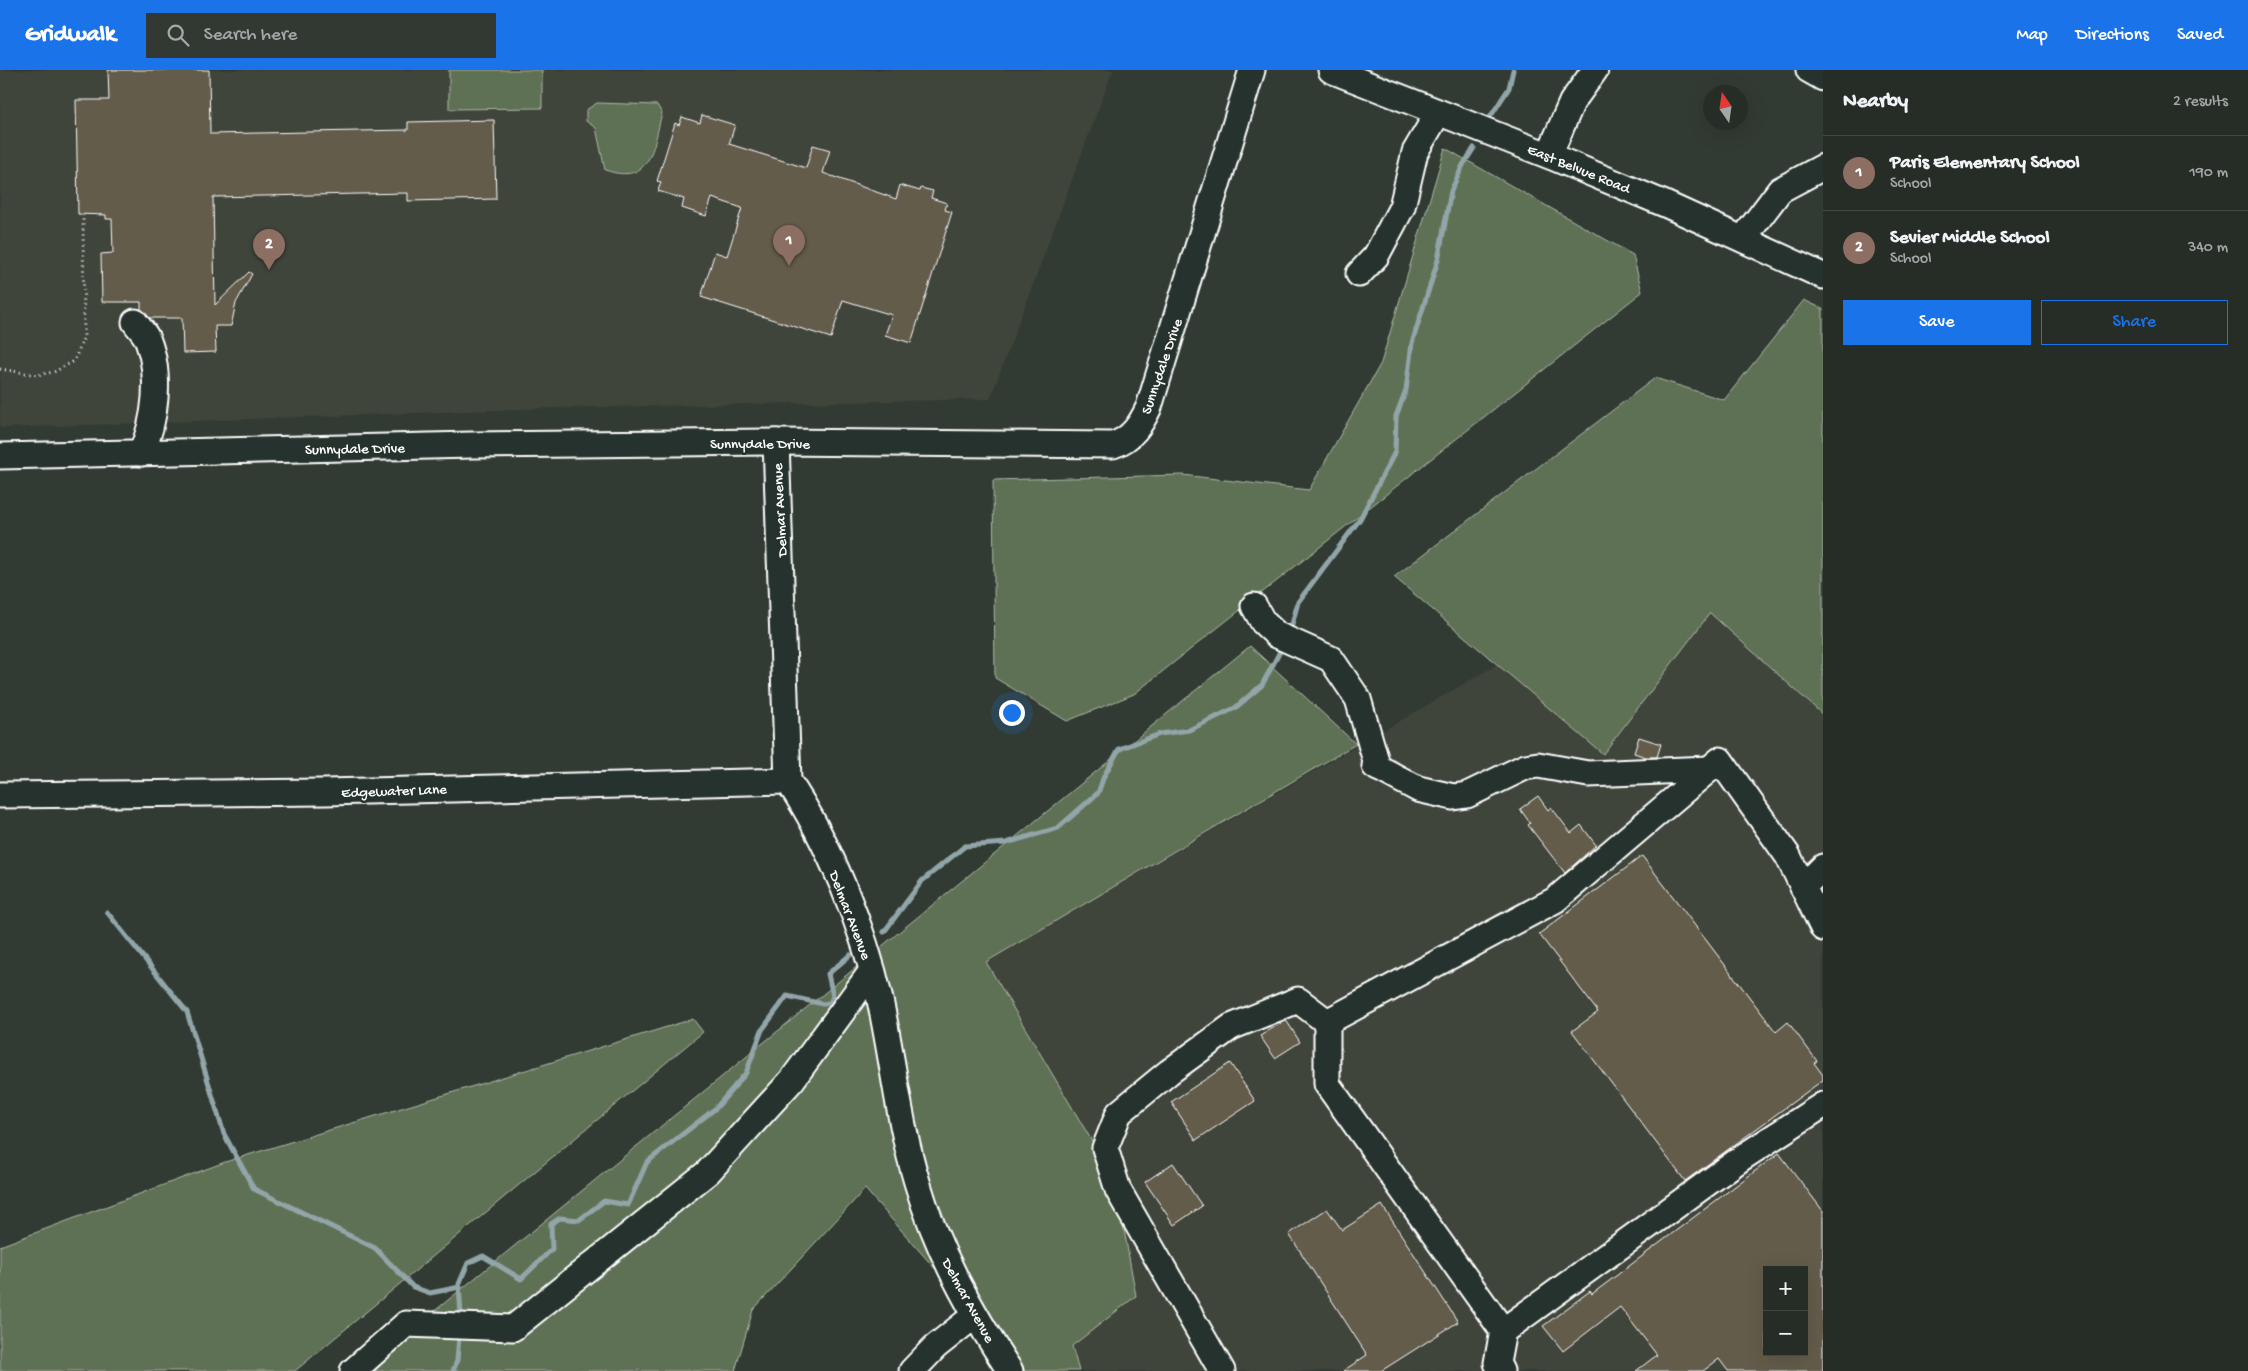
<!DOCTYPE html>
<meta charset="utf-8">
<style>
:root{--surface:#262c26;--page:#323832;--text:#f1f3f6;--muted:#a4a7a7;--line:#424843;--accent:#1a73e8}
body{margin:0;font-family:"Gochi Hand",sans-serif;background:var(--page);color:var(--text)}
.controls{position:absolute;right:15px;bottom:15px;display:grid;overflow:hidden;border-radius:0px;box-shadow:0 5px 20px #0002}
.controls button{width:45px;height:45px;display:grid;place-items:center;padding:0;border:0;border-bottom:1px solid var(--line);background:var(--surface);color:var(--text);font:25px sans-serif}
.compass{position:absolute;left:1703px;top:15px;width:45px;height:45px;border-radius:50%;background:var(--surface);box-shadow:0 5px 20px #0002;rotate:347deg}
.you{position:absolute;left:1011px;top:642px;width:18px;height:18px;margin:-12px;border:4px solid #fff;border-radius:50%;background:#1a73e8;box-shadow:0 0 0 8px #1a73e833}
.badge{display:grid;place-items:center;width:32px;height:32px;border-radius:50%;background:var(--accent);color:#fff;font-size:16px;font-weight:700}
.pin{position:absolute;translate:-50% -41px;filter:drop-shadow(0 1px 2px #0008)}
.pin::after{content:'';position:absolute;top:26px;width:18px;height:15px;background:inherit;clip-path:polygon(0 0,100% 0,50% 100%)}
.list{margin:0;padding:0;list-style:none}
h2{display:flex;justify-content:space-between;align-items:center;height:65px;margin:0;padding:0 20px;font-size:21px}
h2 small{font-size:16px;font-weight:400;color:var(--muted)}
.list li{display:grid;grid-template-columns:32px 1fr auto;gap:15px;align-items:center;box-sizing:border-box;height:75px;padding:0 20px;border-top:1px solid var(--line)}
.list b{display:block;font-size:19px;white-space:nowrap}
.list p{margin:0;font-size:16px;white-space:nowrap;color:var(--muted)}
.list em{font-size:16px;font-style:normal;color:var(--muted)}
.actions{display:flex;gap:10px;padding:15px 20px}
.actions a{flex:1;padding:11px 0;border:1px solid var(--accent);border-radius:0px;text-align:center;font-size:18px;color:var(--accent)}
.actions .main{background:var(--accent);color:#fff}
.icon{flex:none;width:28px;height:28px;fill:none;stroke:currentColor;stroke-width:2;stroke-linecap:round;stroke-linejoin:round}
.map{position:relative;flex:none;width:1823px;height:1301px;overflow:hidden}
header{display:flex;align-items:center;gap:30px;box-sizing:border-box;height:70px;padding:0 25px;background:var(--accent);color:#fff}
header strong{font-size:24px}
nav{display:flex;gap:28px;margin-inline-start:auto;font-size:18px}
.search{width:350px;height:45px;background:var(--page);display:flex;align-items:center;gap:12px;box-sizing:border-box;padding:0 18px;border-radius:0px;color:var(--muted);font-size:19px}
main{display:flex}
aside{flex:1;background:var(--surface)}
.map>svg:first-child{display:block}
.built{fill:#41453a;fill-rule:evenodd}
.green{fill:#5f7154;stroke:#afb8aa}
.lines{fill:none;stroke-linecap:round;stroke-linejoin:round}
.stream{stroke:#92a6aa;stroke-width:5}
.building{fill:#635c4c;stroke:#fff;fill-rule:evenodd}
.minor-casing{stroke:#fff;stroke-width:29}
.path{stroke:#fff;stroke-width:3;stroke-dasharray:1 4;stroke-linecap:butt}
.minor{stroke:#26332d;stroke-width:25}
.labels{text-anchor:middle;stroke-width:5;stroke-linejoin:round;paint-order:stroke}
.street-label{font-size:15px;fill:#fff;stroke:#26332d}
</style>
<header>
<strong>Gridwalk</strong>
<div class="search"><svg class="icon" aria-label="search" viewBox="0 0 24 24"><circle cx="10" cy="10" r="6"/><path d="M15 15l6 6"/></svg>Search here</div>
<nav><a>Map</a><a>Directions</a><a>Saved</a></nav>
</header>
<main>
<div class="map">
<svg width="1823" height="1301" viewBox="0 0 1823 1301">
<rect width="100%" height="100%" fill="#323b33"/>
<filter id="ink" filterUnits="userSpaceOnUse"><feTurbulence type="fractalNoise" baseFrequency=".02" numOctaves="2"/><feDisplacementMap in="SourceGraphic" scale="10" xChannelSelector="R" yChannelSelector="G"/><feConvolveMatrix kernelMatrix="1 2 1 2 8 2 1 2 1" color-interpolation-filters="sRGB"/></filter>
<g filter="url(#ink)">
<g class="built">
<path d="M0,0H1113L990,329L549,338L0,358Z"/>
<path d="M1710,543L1823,645V1301H1079L986,892L1498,594L1604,684ZM1767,1200H1804V1282H1767Z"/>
</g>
<g class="green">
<path d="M449,0H542V38L449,39Z"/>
<path d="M597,33L657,35L662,43C653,77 652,116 605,100L596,58L586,51V40Z"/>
<path d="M1445,78L1633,185L1642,222L1134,624L1067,651L995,608L993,410L1183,405L1309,420L1381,293Z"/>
<path d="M1804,230L1823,239V645L1710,543L1603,684L1394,507L1655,308L1724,330Z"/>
<path d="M1250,576L1356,674L986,892L1115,1110L1136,1226L1072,1276L1079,1301H1025L865,1119L753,1240L735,1301H361Z"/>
<path d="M693,949L703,962L295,1301H0V1176L225,1092Z"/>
</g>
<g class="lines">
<g class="stream">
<path d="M1487,52L1509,18L1513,0"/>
<path d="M1290,562L1298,532L1360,449L1395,382L1396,346L1406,320L1412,273L1438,190L1451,121L1463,95L1474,78"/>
<path d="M107,842L187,942L224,1064L254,1119L375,1178L413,1217L430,1223L460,1217"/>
<path d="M884,862L922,811L965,776L1006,773L1058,758L1098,723L1104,706L1119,679L1160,664L1189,660L1235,638L1262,615L1284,574"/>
<path d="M461,1246L459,1214L468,1193L483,1186L521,1209L552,1179L551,1154L560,1148L579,1150L604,1131L628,1135L647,1092L716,1038L746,1003L762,960L787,926L823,934L830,933L833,926L828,904L850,885"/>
<path d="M453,1301L457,1291L459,1266"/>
</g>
</g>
<g class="building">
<path d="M108,0H209L210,64L408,60V52L494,50L496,129L408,131V123L213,127L215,235L249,202L252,204L236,233L231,256H215L216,282L183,283L182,248H150L141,239V232H102L101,184L113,183L112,149H106V145L78,144L76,30H109Z"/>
<path d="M702,45L735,55L729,74L806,98L813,75L830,80L823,103L896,129L900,115L920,121L921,118L933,121L931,128L947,133L945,140L952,142L911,273L885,265L892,245L843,230L831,268L701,227L715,182L727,186L742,138L712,128L706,146L682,138L684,129L658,121L661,112L657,111L675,53L679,55L682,47L700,53Z"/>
<path d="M1639,667L1661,674L1657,687H1646L1634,683Z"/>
<path d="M1538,726L1548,740L1551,737L1571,763L1581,755L1596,775L1565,803L1528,755L1530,753L1520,739Z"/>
<path d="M1642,786L1776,962L1788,952L1817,991L1814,993L1823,1005V1010L1685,1111L1572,961L1598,942L1539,864Z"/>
<path d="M1286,950L1300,972L1275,988L1260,966Z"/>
<path d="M1230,993L1255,1031L1196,1070L1171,1032Z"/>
<path d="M1779,1083L1823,1141V1301H1728L1719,1289L1703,1301H1636L1657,1285L1620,1237L1563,1281L1543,1256L1590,1221L1592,1224ZM1767,1200H1804V1282H1767Z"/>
<path d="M1173,1093L1202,1136L1174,1155L1145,1112Z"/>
<path d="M1382,1135L1458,1252L1381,1301H1343L1367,1285L1289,1164L1327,1139L1342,1160Z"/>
</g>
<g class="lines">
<defs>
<g id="minor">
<path d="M1331,0L1555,88L1665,134L1823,206"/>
<path d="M1809,0L1823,8"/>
<path d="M1549,85L1572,32L1595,0"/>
<path d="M1743,169L1780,120L1823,97"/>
<path d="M1359,204L1376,186L1402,137L1415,82L1438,43"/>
<path d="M135,252C139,258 146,264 148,271C161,305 156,351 141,383"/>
<path d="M776,372L788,711C829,771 864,860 880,930C893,990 899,1053 917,1112C937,1181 971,1241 1010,1301"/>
<path d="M0,386L472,375L776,372L1113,375C1132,369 1141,354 1149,337L1252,0"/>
<path d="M1254,536L1263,552L1277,565L1331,589L1358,629L1378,698"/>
<path d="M1375,696L1418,719L1453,727L1467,725L1525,697L1538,695L1588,704L1710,699"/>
<path d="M0,725L325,722L788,711"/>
<path d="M1803,817L1823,797"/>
<path d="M1503,1261L1327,1014V952L1555,830L1720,690L1788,786L1823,858"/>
<path d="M353,1301L406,1254L513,1258L708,1102L792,1010L872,901"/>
<path d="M912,1301L935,1277L974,1246"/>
<path d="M1222,1301L1118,1120L1105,1078L1119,1043L1169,1002L1231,957L1298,930L1327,952"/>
<path d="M1501,1301L1497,1293L1503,1261L1743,1087L1823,1035"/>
</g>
</defs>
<use href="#minor" class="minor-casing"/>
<path class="path" d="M0,299L37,305L54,302L74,291L84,267L83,145"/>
<use href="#minor" class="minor"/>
</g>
</g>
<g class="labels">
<g class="street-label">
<text transform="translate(1579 98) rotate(22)" y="5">East Belvue Road</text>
<text transform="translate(1161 296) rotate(-71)" y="5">Sunnydale Drive</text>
<text x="760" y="378">Sunnydale Drive</text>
<text transform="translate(355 378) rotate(-1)" y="5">Sunnydale Drive</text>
<text transform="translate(779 440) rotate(-93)" y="5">Delmar Avenue</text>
<text transform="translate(394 720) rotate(-2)" y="5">Edgewater Lane</text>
<text transform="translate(851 845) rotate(69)" y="5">Delmar Avenue</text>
<text transform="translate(969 1230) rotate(61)" y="5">Delmar Avenue</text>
</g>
</g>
</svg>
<div class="controls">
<button>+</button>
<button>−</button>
</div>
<svg class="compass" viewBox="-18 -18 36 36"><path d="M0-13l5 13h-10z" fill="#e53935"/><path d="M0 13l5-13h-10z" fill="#a4a7a7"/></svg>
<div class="you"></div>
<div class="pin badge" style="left:789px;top:196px;background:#8d6e63">1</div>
<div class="pin badge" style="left:269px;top:200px;background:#8d6e63">2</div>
</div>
<aside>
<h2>Nearby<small>2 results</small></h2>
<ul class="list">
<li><span class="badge" style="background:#8d6e63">1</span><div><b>Paris Elementary School</b><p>School</p></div><em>190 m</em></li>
<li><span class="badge" style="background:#8d6e63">2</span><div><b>Sevier Middle School</b><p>School</p></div><em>340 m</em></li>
</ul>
<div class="actions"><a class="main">Save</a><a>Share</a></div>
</aside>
</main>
